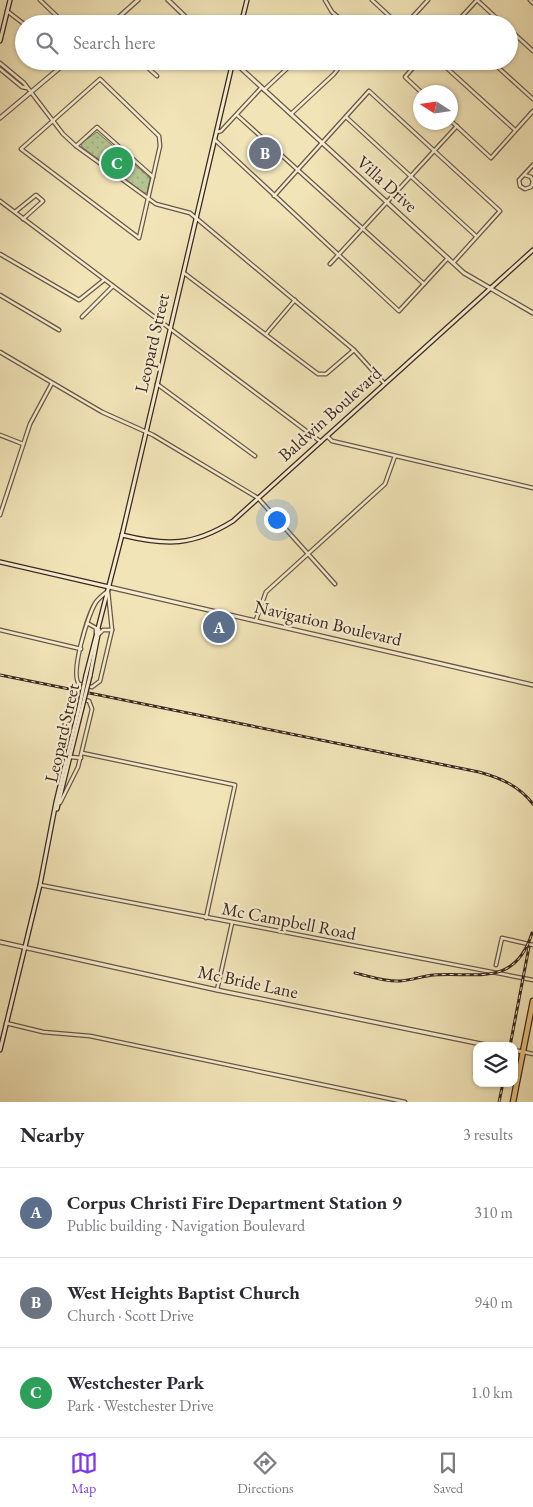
<!DOCTYPE html>
<meta charset="utf-8">
<style>
:root{--surface:#fff;--page:#f7f7f7;--text:#2b2b33;--muted:#7c7c81;--line:#e1e1e2;--accent:#7c3aed}
body{margin:0;font-family:"EB Garamond",serif;background:var(--page);color:var(--text)}
.controls{position:absolute;right:15px;bottom:15px;display:grid;overflow:hidden;border-radius:10px;box-shadow:0 1px 4px #0004}
.controls button{width:45px;height:45px;display:grid;place-items:center;padding:0;border:0;border-bottom:1px solid var(--line);background:var(--surface);color:var(--text);font:25px sans-serif}
.compass{position:absolute;left:413px;top:85px;width:45px;height:45px;border-radius:50%;background:var(--surface);box-shadow:0 1px 4px #0004;rotate:282deg}
.you{position:absolute;left:276px;top:519px;width:18px;height:18px;margin:-12px;border:4px solid #fff;border-radius:50%;background:#1a73e8;box-shadow:0 0 0 8px #1a73e833}
.badge{display:grid;place-items:center;width:32px;height:32px;border-radius:50%;background:var(--accent);color:#fff;font-size:16px;font-weight:700}
.pin{position:absolute;translate:-50% -50%;border:2px solid #fff;box-shadow:0 1px 5px #0006}
.list{margin:0;padding:0;list-style:none}
h2{display:flex;justify-content:space-between;align-items:center;height:65px;margin:0;padding:0 20px;font-size:21px}
h2 small{font-size:16px;font-weight:400;color:var(--muted)}
.list li{display:grid;grid-template-columns:32px 1fr auto;gap:15px;align-items:center;box-sizing:border-box;height:90px;padding:0 20px;border-top:1px solid var(--line)}
.list b{display:block;font-size:19px;white-space:nowrap}
.list p{margin:0;font-size:16px;white-space:nowrap;color:var(--muted)}
.list em{font-size:16px;font-style:normal;color:var(--muted)}
.icon{flex:none;width:28px;height:28px;fill:none;stroke:currentColor;stroke-width:2;stroke-linecap:round;stroke-linejoin:round}
.map{position:relative;flex:none;width:533px;height:1102px;overflow:hidden}
.search{position:absolute;background:var(--surface);box-shadow:0 1px 4px #0004;left:15px;right:15px;top:15px;height:55px;display:flex;align-items:center;gap:12px;box-sizing:border-box;padding:0 18px;border-radius:28px;color:var(--muted);font-size:19px}
.sheet{height:335px;background:var(--surface)}
nav{display:flex;justify-content:space-around;align-items:center;box-sizing:border-box;height:70px;border-top:1px solid var(--line);background:var(--surface);font-size:14px;color:var(--muted)}
nav a{display:grid;justify-items:center;gap:2px}
nav .on{color:var(--accent)}
.map>svg:first-child{display:block}
.park{fill:url(#park-dots);stroke:#78775a}
.lines{fill:none;stroke-linecap:round;stroke-linejoin:round}
.minor-casing{stroke:#685846;stroke-width:5}
.tertiary-casing{stroke:#685846;stroke-width:5.5}
.secondary-casing{stroke:#3b2921;stroke-width:5.5}
.primary-casing{stroke:#3b2921;stroke-width:7}
.minor{stroke:#f6edd0;stroke-width:2.5}
.tertiary{stroke:#f6edd0;stroke-width:3}
.secondary{stroke:#f6edd0;stroke-width:3}
.primary{stroke:#e8c27c;stroke-width:4.5}
.rail-casing{stroke:#3b2921;stroke-width:3}
.rail{stroke:#f6edd0;stroke-width:1;stroke-dasharray:4;stroke-linecap:butt}
.secondary-bridge-casing{stroke:#3b2921;stroke-width:5.5;stroke-linecap:butt}
.secondary-bridge{stroke:#f6edd0;stroke-width:3}
.labels{text-anchor:middle;stroke-width:4.5;stroke-linejoin:round;paint-order:stroke}
.street-label{font-size:18px;fill:#3b2921;stroke:#f6edd0}
</style>
<div class="map">
<svg width="533" height="1102" viewBox="0 0 533 1102">
<defs>
<pattern id="park-dots" width="8" height="8" patternUnits="userSpaceOnUse" patternTransform="scale(1.25)"><rect width="8" height="8" fill="#b6c592"/><path d="M2 2h.1M6 6h.1" fill="none" stroke="#9da97e" stroke-width="1.8" stroke-linecap="round"/></pattern>
</defs>
<rect width="100%" height="100%" fill="#f1e4b7"/>
<filter id="stains"><feTurbulence type="fractalNoise" baseFrequency=".004" numOctaves="4"/><feColorMatrix values="0 0 0 0 .2 0 0 0 0 .09 0 0 0 0 .02 0 0 0 .5 -.17"/></filter>
<radialGradient id="worn" r=".72"><stop offset=".6" stop-color="#630" stop-opacity="0"/><stop offset="1" stop-color="#630" stop-opacity=".3"/></radialGradient>
<path class="park" d="M97,132L150,178L147,193H144L82,147L81,143Z"/>
<g class="lines">
<defs>
<g id="minor">
<path d="M40,0L65,24"/>
<path d="M325,0L332,12L346,24"/>
<path d="M372,0L398,24"/>
<path d="M477,0L503,24"/>
<path d="M530,0L533,3"/>
<path d="M7,11L24,24"/>
<path d="M406,24L428,0"/>
<path d="M455,24L477,0"/>
<path d="M509,29L533,51"/>
<path d="M140,61L157,76"/>
<path d="M333,61L339,67"/>
<path d="M419,61L405,77L421,92"/>
<path d="M439,61L515,130"/>
<path d="M491,61L533,99"/>
<path d="M0,63L24,83L63,134L76,146L156,204L190,213L354,350L384,383"/>
<path d="M0,69L22,87L27,88"/>
<path d="M100,79L159,136L160,146L139,238L21,149Z"/>
<path d="M264,90L295,61"/>
<path d="M291,114L334,74L344,61"/>
<path d="M237,115L424,284"/>
<path d="M346,117L476,236"/>
<path d="M450,120L491,158L533,111"/>
<path d="M217,132L221,131L261,88"/>
<path d="M215,140L399,311L448,258"/>
<path d="M76,146L97,127L153,177"/>
<path d="M525,175L531,177L533,182L531,187L525,189L520,186L519,180L533,165"/>
<path d="M274,196L369,91L500,211L453,263"/>
<path d="M0,201L321,442"/>
<path d="M15,212L36,195L43,201L23,219"/>
<path d="M0,254L79,300L104,280"/>
<path d="M330,264L457,126"/>
<path d="M184,273L318,374H326L354,350"/>
<path d="M0,295L59,330"/>
<path d="M82,317L113,286"/>
<path d="M266,334L295,300"/>
<path d="M0,352L102,412L153,435L258,498L335,584"/>
<path d="M157,384L255,456"/>
<path d="M0,435L23,444"/>
<path d="M327,436L332,441L533,488"/>
<path d="M0,515L30,424L52,383"/>
<path d="M108,591L112,630L100,681L92,687L79,684C70,673 88,614 96,602C99,598 104,594 108,591Z"/>
<path d="M256,620L266,592L385,484L395,456"/>
<path d="M87,623L96,628V633"/>
<path d="M0,630L81,649"/>
<path d="M99,634L103,630H112"/>
<path d="M82,753L235,785L206,918"/>
<path d="M71,757L81,758"/>
<path d="M60,803L78,767L92,709L89,701L75,698L69,706L58,755L67,756"/>
<path d="M40,885L533,980"/>
<path d="M496,965L502,938L533,945"/>
<path d="M217,990L232,923"/>
<path d="M6,1023L43,1032L90,1036L405,1102"/>
<path d="M524,1052L533,1054"/>
</g>
<g id="tertiary">
<path d="M168,0L193,24"/>
<path d="M111,24L138,0"/>
<path d="M233,61L464,273L533,313"/>
<path d="M0,118L68,61"/>
<path d="M109,587L533,685"/>
<path d="M0,942L217,990L491,1046"/>
<path d="M514,1050L522,1052"/>
</g>
<g id="secondary">
<path d="M241,24L247,0"/>
<path d="M0,41L10,0"/>
<path d="M122,535C167,546 193,546 233,521L533,250"/>
<path d="M0,562L109,587"/>
<path d="M86,675L122,535L233,61"/>
<path d="M90,676L99,630"/>
<path d="M57,809L82,708"/>
<path d="M0,1050L40,885L56,802L79,708"/>
</g>
<path id="primary" d="M513,1102L533,1001"/>
</defs>
<use href="#minor" class="minor-casing"/>
<use href="#tertiary" class="tertiary-casing"/>
<use href="#secondary" class="secondary-casing"/>
<use href="#primary" class="primary-casing"/>
<use href="#minor" class="minor"/>
<use href="#tertiary" class="tertiary"/>
<use href="#secondary" class="secondary"/>
<use href="#primary" class="primary"/>
<defs>
<g id="rail">
<path d="M0,675L479,772C501,778 519,786 533,804"/>
<path d="M355,973C369,976 385,982 400,981C412,980 423,976 434,975C478,972 515,987 532,933"/>
<path d="M510,1046L529,947"/>
<path d="M499,1102L503,1083"/>
</g>
</defs>
<use href="#rail" class="rail-casing"/>
<use href="#rail" class="rail"/>
<defs>
<g id="secondary-bridge">
<path d="M79,708L86,675"/>
<path d="M82,708L90,676"/>
</g>
</defs>
<use href="#secondary-bridge" class="secondary-bridge-casing"/>
<use href="#secondary-bridge" class="secondary-bridge"/>
</g>
<g class="labels">
<g class="street-label">
<text transform="translate(387 184) rotate(42)" y="6">Villa Drive</text>
<text transform="translate(152 343) rotate(-77)" y="6">Leopard Street</text>
<text transform="translate(330 414) rotate(-42)" y="6">Baldwin Boulevard</text>
<text transform="translate(328 623) rotate(13)" y="6">Navigation Boulevard</text>
<text transform="translate(62 733) rotate(-77)" y="6">Leopard Street</text>
<text transform="translate(289 921) rotate(11)" y="6">Mc Campbell Road</text>
<text transform="translate(248 982) rotate(12)" y="6">Mc Bride Lane</text>
</g>
</g>
<rect width="100%" height="100%" filter="url(#stains)"/>
<rect width="100%" height="100%" fill="url(#worn)"/>
</svg>
<div class="controls">
<button><svg class="icon" aria-label="layers" viewBox="0 0 24 24"><path d="M12 4l9 5-9 5-9-5zM3 14l9 5 9-5"/></svg></button>
</div>
<svg class="compass" viewBox="-18 -18 36 36"><path d="M0-13l5 13h-10z" fill="#e53935"/><path d="M0 13l5-13h-10z" fill="#7c7c81"/></svg>
<div class="you"></div>
<div class="pin badge" style="left:219px;top:627px;background:#5c6f8a">A</div>
<div class="pin badge" style="left:265px;top:153px;background:#6b7280">B</div>
<div class="pin badge" style="left:117px;top:163px;background:#2e9e5b">C</div>
<div class="search"><svg class="icon" aria-label="search" viewBox="0 0 24 24"><circle cx="10" cy="10" r="6"/><path d="M15 15l6 6"/></svg>Search here</div>
</div>
<section class="sheet">
<h2>Nearby<small>3 results</small></h2>
<ul class="list">
<li><span class="badge" style="background:#5c6f8a">A</span><div><b>Corpus Christi Fire Department Station 9</b><p>Public building · Navigation Boulevard</p></div><em>310 m</em></li>
<li><span class="badge" style="background:#6b7280">B</span><div><b>West Heights Baptist Church</b><p>Church · Scott Drive</p></div><em>940 m</em></li>
<li><span class="badge" style="background:#2e9e5b">C</span><div><b>Westchester Park</b><p>Park · Westchester Drive</p></div><em>1.0 km</em></li>
</ul>
</section>
<nav>
<a class="on"><svg class="icon" aria-label="map" viewBox="0 0 24 24"><path d="M3 6l6-2 6 2 6-2v14l-6 2-6-2-6 2zM9 4v14M15 6v14"/></svg>Map</a>
<a><svg class="icon" aria-label="directions" viewBox="0 0 24 24"><path d="M12 3l9 9-9 9-9-9zM9 14v-3h6M13 9l2 2-2 2"/></svg>Directions</a>
<a><svg class="icon" aria-label="saved" viewBox="0 0 24 24"><path d="M7 4h10v16l-5-4-5 4z"/></svg>Saved</a>
</nav>
